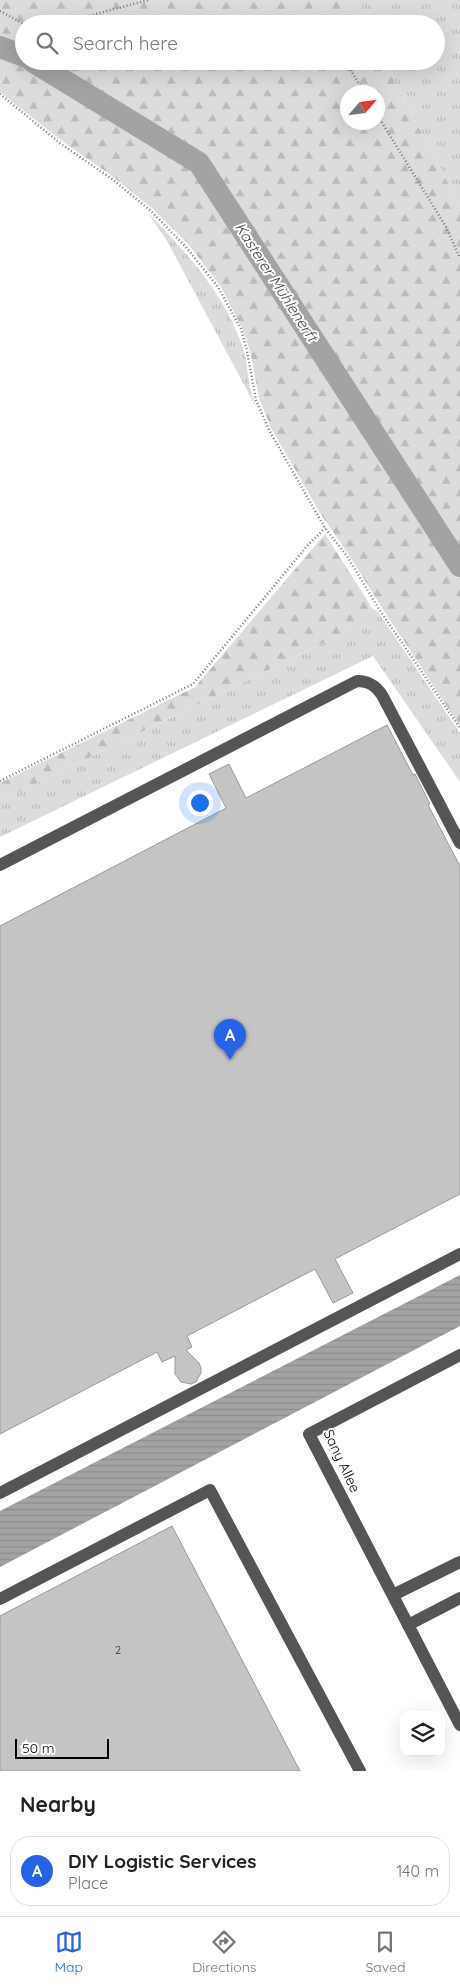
<!DOCTYPE html>
<meta charset="utf-8">
<style>
:root{--surface:#fff;--page:#f6f6f6;--text:#222;--muted:#767676;--line:#e0e0e0;--accent:#2563eb}
body{margin:0;font-family:Quicksand,sans-serif;background:var(--page);color:var(--text)}
.controls{position:absolute;right:15px;bottom:15px;display:grid;overflow:hidden;border-radius:10px;box-shadow:0 5px 20px #0002}
.controls button{width:45px;height:45px;display:grid;place-items:center;padding:0;border:0;border-bottom:1px solid var(--line);background:var(--surface);color:var(--text);font:25px sans-serif}
.compass{position:absolute;left:340px;top:85px;width:45px;height:45px;border-radius:50%;background:var(--surface);box-shadow:0 5px 20px #0002;rotate:62deg}
.scale{position:absolute;left:15px;bottom:12px;width:94px;box-sizing:border-box;padding-left:5px;border:2px solid #000;border-top:0;font-size:14px;line-height:18px;white-space:nowrap;color:#000;-webkit-text-stroke:4px #fff;paint-order:stroke}
.you{position:absolute;left:199px;top:802px;width:18px;height:18px;margin:-12px;border:4px solid #fff;border-radius:50%;background:#1a73e8;box-shadow:0 0 0 8px #1a73e833}
.badge{display:grid;place-items:center;width:32px;height:32px;border-radius:50%;background:var(--accent);color:#fff;font-size:16px;font-weight:700}
.pin{position:absolute;translate:-50% -41px;filter:drop-shadow(0 1px 2px #0008)}
.pin::after{content:'';position:absolute;top:26px;width:18px;height:15px;background:inherit;clip-path:polygon(0 0,100% 0,50% 100%)}
.list{margin:0;padding:0;list-style:none}
h2{display:flex;justify-content:space-between;align-items:center;height:65px;margin:0;padding:0 20px;font-size:21px}
h2 small{font-size:16px;font-weight:400;color:var(--muted)}
.list li{display:grid;grid-template-columns:32px 1fr auto;gap:15px;align-items:center;box-sizing:border-box;height:70px;margin:0 10px 10px;padding:0 10px;border:1px solid var(--line);border-radius:20px}
.list b{display:block;font-size:19px;white-space:nowrap}
.list p{margin:0;font-size:16px;white-space:nowrap;color:var(--muted)}
.list em{font-size:16px;font-style:normal;color:var(--muted)}
.icon{flex:none;width:28px;height:28px;fill:none;stroke:currentColor;stroke-width:2;stroke-linecap:round;stroke-linejoin:round}
.map{position:relative;flex:none;width:460px;height:1771px;overflow:hidden}
.search{position:absolute;background:var(--surface);box-shadow:0 5px 20px #0002;left:15px;right:15px;top:15px;height:55px;display:flex;align-items:center;gap:12px;box-sizing:border-box;padding:0 18px;border-radius:28px;color:var(--muted);font-size:19px}
.sheet{height:145px;background:var(--surface)}
nav{display:flex;justify-content:space-around;align-items:center;box-sizing:border-box;height:70px;border-top:1px solid var(--line);background:var(--surface);font-size:14px;color:var(--muted)}
nav a{display:grid;justify-items:center;gap:2px}
nav .on{color:var(--accent)}
.map>svg:first-child{display:block}
.grass{fill:url(#grass-tufts)}
.forest{fill:url(#forest-firs);fill-rule:evenodd}
.water{fill:url(#water-rules)}
.lines{fill:none;stroke-linecap:round;stroke-linejoin:round}
.river{stroke:#a3a3a3;stroke-width:22}
.building{fill:#c4c4c4;stroke:#999}
.path{stroke:#777;stroke-width:2.5;stroke-dasharray:1 2.5;stroke-linecap:butt}
.minor{stroke:#555;stroke-width:12}
.labels{text-anchor:middle;stroke-width:4;stroke-linejoin:round;paint-order:stroke}
.number-label{font-size:11px;fill:#313131}
.street-label{font-size:14px;fill:#000;stroke:#fff}
.water-label{font-size:15px;font-style:italic;fill:#444;stroke:#fff}
</style>
<div class="map">
<svg width="460" height="1771" viewBox="0 0 460 1771">
<defs>
<pattern id="grass-tufts" width="24" height="20" patternUnits="userSpaceOnUse" patternTransform="scale(1.25)"><rect width="24" height="20" fill="#dcdcdc"/><path d="M3 7l-1-3M5 7V3M7 7l1-3M15 17l-1-3M17 17v-4M19 17l1-3" fill="none" stroke="#bbb"/></pattern>
<pattern id="forest-firs" width="22" height="20" patternUnits="userSpaceOnUse" patternTransform="scale(1.25)"><rect width="22" height="20" fill="#dcdcdc"/><path d="M5 1l3.5 6h-7zM16 11l3.5 6h-7z" fill="#bbb"/></pattern>
<pattern id="water-rules" width="6" height="5" patternUnits="userSpaceOnUse" patternTransform="scale(1.25)"><rect width="6" height="5" fill="#a3a3a3"/><path d="M0 2.5h6" fill="none" stroke="#8b8b8b"/></pattern>
</defs>
<rect width="100%" height="100%" fill="#fff"/>
<g class="grass">
<path d="M359,0H460V206L384,61H436V24H364Z"/>
<path d="M148,213C188,254 226,295 244,351C247,360 247,371 249,381C250,390 254,399 256,407L167,241Z"/>
<path d="M372,608L378,612L460,733V782L373,656L0,837V801L344,633Z"/>
</g>
<g class="forest">
<path d="M0,0H359L364,24H24V56L19,51L0,46Z"/>
<path d="M0,49L24,58V61H29L198,165L460,570V726L382,608L349,555L320,513L271,428L259,398L250,351L242,328L221,287L189,245L153,209L112,176L62,141L0,92Z"/>
<path d="M33,61H384L460,206V559L201,162ZM378,92V122H348V92Z"/>
<path d="M325,534L372,608L344,633L0,801V783L195,687Z"/>
</g>
<path class="water" d="M460,1275V1326L0,1567V1511Z"/>
<g class="lines">
<g class="river">
<path d="M0,47L24,56"/>
<path d="M32,61L199,163L460,566"/>
</g>
</g>
<g class="building">
<path d="M387,725L413,775L415,774L430,804L428,805L460,866V1194L335,1259L353,1293L333,1303L315,1269L187,1336L192,1347L186,1350L199,1363L201,1368V1373L196,1382L191,1384L181,1382L175,1374V1356L162,1362L157,1352L0,1434V926L226,808L209,774L229,764L246,798Z"/>
<path d="M172,1526L300,1771H0V1616Z"/>
</g>
<g class="lines">
<g class="path">
<path d="M0,11L24,24"/>
<path d="M59,24L148,0"/>
<path d="M277,24C290,22 312,15 323,24"/>
<path d="M345,61L364,92"/>
<path d="M0,94L61,144L112,179L151,211L186,247L218,287L241,329L247,351L256,400L269,430L325,528L347,556L379,609L460,728"/>
<path d="M378,116L446,227L460,258"/>
<path d="M0,781L193,684L307,546L325,528"/>
</g>
<g class="minor">
<path d="M0,865L357,681C369,681 376,686 382,695L460,843"/>
<path d="M460,1355L309,1434L460,1725"/>
<path d="M0,1493L460,1254"/>
<path d="M393,1595L460,1562"/>
<path d="M0,1599L210,1490L360,1771"/>
<path d="M408,1625L460,1598"/>
</g>
</g>
<g class="labels">
<g class="number-label">
<text x="118" y="1654">2</text>
</g>
<g class="street-label">
<text transform="translate(342 1461) rotate(65)" y="5">Sany Allee</text>
</g>
<g class="water-label">
<text transform="translate(276 282) rotate(57)" y="5">Kasterer Mühlenerft</text>
</g>
</g>
</svg>
<div class="controls">
<button><svg class="icon" aria-label="layers" viewBox="0 0 24 24"><path d="M12 4l9 5-9 5-9-5zM3 14l9 5 9-5"/></svg></button>
</div>
<svg class="compass" viewBox="-18 -18 36 36"><path d="M0-13l5 13h-10z" fill="#e53935"/><path d="M0 13l5-13h-10z" fill="#767676"/></svg>
<div class="scale">50 m</div>
<div class="you"></div>
<div class="pin badge" style="left:230px;top:1060px">A</div>
<div class="search"><svg class="icon" aria-label="search" viewBox="0 0 24 24"><circle cx="10" cy="10" r="6"/><path d="M15 15l6 6"/></svg>Search here</div>
</div>
<section class="sheet">
<h2>Nearby<small></small></h2>
<ul class="list">
<li><span class="badge">A</span><div><b>DIY Logistic Services</b><p>Place</p></div><em>140 m</em></li>
</ul>
</section>
<nav>
<a class="on"><svg class="icon" aria-label="map" viewBox="0 0 24 24"><path d="M3 6l6-2 6 2 6-2v14l-6 2-6-2-6 2zM9 4v14M15 6v14"/></svg>Map</a>
<a><svg class="icon" aria-label="directions" viewBox="0 0 24 24"><path d="M12 3l9 9-9 9-9-9zM9 14v-3h6M13 9l2 2-2 2"/></svg>Directions</a>
<a><svg class="icon" aria-label="saved" viewBox="0 0 24 24"><path d="M7 4h10v16l-5-4-5 4z"/></svg>Saved</a>
</nav>
